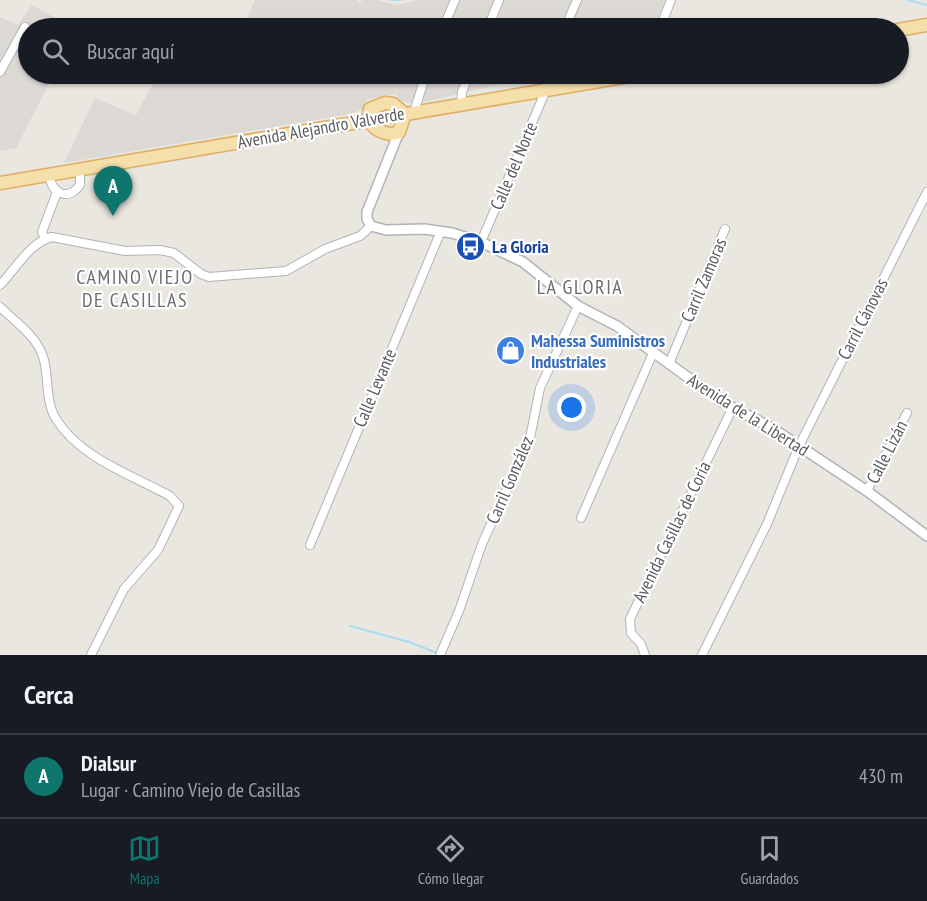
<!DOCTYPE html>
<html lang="es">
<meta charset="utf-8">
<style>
:root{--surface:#171b24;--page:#242831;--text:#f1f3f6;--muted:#9ea1a6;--line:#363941;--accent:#0f766e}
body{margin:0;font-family:"PT Sans Narrow",sans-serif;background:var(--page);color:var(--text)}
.you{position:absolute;left:572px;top:408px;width:21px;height:21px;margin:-15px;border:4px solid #fff;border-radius:50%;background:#1a73e8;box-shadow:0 0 0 9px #1a73e833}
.badge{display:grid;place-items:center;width:39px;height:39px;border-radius:50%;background:var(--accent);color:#fff;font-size:20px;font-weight:700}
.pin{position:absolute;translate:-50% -50px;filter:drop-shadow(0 2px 3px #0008)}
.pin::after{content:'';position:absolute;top:32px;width:21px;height:18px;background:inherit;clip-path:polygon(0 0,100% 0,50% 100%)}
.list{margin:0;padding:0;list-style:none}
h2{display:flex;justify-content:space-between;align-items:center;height:78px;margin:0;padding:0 24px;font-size:26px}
h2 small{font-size:20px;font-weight:400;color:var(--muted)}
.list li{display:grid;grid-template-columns:39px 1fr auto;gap:18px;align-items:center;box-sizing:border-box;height:84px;padding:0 24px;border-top:2px solid var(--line)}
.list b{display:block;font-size:22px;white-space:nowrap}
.list p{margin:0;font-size:20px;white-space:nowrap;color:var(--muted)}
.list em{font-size:20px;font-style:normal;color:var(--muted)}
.icon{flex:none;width:33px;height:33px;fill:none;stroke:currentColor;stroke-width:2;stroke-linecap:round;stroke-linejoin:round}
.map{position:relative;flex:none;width:927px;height:655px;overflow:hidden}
.search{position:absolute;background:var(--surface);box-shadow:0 2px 4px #0004;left:18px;right:18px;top:18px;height:66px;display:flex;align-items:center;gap:15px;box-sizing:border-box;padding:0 21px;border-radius:33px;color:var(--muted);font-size:22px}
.sheet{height:162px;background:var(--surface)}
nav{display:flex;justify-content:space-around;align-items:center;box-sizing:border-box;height:84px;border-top:2px solid var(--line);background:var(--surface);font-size:16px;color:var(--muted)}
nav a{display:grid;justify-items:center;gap:3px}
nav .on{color:var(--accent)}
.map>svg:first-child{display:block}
.industrial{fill:#dcd9d5}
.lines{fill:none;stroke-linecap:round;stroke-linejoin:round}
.stream{stroke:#a6dcf4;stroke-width:2}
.minor-casing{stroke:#b1b3b6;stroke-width:10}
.tertiary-casing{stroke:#b1b3b6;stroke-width:12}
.primary-casing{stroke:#e0ad64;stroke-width:15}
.minor{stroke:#fff;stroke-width:8}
.tertiary{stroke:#fff;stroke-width:9}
.primary{stroke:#f5dfab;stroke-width:12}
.labels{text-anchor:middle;stroke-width:4.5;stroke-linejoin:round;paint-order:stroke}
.street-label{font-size:18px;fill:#595d5f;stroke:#fff}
.transit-label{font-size:18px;font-weight:bold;fill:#164399;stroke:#fff;text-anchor:start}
.shop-label{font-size:18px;font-weight:bold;fill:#366cbe;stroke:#fff;text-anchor:start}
.neighbourhood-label{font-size:20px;letter-spacing:1.5px;fill:#6a6f71;stroke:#fff}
</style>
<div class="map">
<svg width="927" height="655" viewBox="0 0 927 655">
<rect width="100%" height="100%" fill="#eae7e0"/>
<g class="industrial">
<path d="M255,0H357L360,3L362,0H377L396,5L419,0H665L654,28H576L564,24L562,28H242Z"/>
<path d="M32,5L73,28H28V74H54L16,148L0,151V17L18,25Z"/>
<path d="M158,74H196L217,82L221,74H543L429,101L410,103L400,101L397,94L368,99L362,110L344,115L64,163L95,98L136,115Z"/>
</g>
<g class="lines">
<g class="stream">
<path d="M391,0H401"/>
<path d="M908,0L927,5"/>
<path d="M350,626L409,642L437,653"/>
</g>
<defs>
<g id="minor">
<path d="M443,28L455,0"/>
<path d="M488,28L499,0"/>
<path d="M565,28L577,0"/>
<path d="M660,28L671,0"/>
<path d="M0,72L25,27"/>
<path d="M461,104L462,92L469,74"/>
<path d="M414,112L426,74"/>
<path d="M49,175C52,193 67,202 80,185V169"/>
<path d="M45,239L42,232L57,192"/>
<path d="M481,242L546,90L548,74"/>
<path d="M0,285C15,270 30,242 52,237L125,251L160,250L174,253L201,274L209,277L286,271L325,249L360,236L371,226"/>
<path d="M0,307C17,323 38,337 44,360C49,379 45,401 56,419C80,458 132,475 170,496L179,506L158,550L124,589L91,655"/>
<path d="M669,364L725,229"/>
<path d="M867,491L907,413"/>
<path d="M581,518L653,353"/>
<path d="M310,545L441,231"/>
<path d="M440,655L459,611L482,544L530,438L540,388L578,306"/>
<path d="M645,655L641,644L631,633L630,619L732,409"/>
<path d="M702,655L767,524L799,446L927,192"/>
</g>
<path id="tertiary" d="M399,132L367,212V219L371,226L386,230L424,229L452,233L481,242L523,262L578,306L617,326L722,402L772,428L867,491L927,536"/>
<g id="primary">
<path d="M898,30L927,25"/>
<path d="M385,103L393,104L405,114L399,132C387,137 375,130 368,120L370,109Z"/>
<path d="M0,183L641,74"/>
</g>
</defs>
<use href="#minor" class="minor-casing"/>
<use href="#tertiary" class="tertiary-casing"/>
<use href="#primary" class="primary-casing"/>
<use href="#minor" class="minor"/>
<use href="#tertiary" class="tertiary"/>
<use href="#primary" class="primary"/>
</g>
<defs>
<symbol id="bus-disc" viewBox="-11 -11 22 22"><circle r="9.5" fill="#1a4fb4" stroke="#fff"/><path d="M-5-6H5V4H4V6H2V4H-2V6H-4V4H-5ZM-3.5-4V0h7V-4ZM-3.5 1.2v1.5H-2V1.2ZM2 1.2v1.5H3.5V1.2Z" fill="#fff"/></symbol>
<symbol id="shop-disc" viewBox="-11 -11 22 22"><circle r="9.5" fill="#3f7fe0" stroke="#fff"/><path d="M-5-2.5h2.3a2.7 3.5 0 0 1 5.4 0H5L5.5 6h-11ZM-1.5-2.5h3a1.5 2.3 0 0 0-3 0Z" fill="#fff"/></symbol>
</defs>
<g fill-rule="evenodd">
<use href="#bus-disc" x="454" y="230" width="33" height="33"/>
<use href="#shop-disc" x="494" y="334" width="33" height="33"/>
</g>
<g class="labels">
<g class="street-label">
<text transform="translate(321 128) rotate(-10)" y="6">Avenida Alejandro Valverde</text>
<text transform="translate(514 166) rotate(-67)" y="6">Calle del Norte</text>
<text transform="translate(704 280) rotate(-67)" y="6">Carril Zamoras</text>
<text transform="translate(863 319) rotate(-63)" y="6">Carril Cánovas</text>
<text transform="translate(375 388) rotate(-67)" y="6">Calle Levante</text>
<text transform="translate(748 415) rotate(32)" y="6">Avenida de la Libertad</text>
<text transform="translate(887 452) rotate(-63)" y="6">Calle Lizán</text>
<text transform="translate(510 480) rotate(-67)" y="6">Carril González</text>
<text transform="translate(672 532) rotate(-64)" y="6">Avenida Casillas de Coria</text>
</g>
<g class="transit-label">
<text x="492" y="253">La Gloria</text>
</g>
<g class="shop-label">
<text x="531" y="347">Mahessa Suministros<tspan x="531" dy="21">Industriales</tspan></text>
</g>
<g class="neighbourhood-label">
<text x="135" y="284">CAMINO VIEJO<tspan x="135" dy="23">DE CASILLAS</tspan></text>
<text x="580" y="294">LA GLORIA</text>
</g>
</g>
</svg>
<div class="you"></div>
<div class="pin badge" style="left:113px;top:216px">A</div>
<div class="search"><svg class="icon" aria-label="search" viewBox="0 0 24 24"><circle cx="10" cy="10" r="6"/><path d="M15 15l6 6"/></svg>Buscar aquí</div>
</div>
<section class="sheet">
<h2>Cerca<small></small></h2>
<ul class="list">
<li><span class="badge">A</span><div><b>Dialsur</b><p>Lugar · Camino Viejo de Casillas</p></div><em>430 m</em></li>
</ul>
</section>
<nav>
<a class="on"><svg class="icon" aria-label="map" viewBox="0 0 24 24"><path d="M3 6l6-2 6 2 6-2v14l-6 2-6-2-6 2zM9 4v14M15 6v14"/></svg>Mapa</a>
<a><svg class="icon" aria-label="directions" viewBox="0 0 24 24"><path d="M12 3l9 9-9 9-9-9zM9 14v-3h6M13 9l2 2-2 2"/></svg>Cómo llegar</a>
<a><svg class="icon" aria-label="saved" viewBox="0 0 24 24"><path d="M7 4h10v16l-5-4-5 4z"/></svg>Guardados</a>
</nav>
